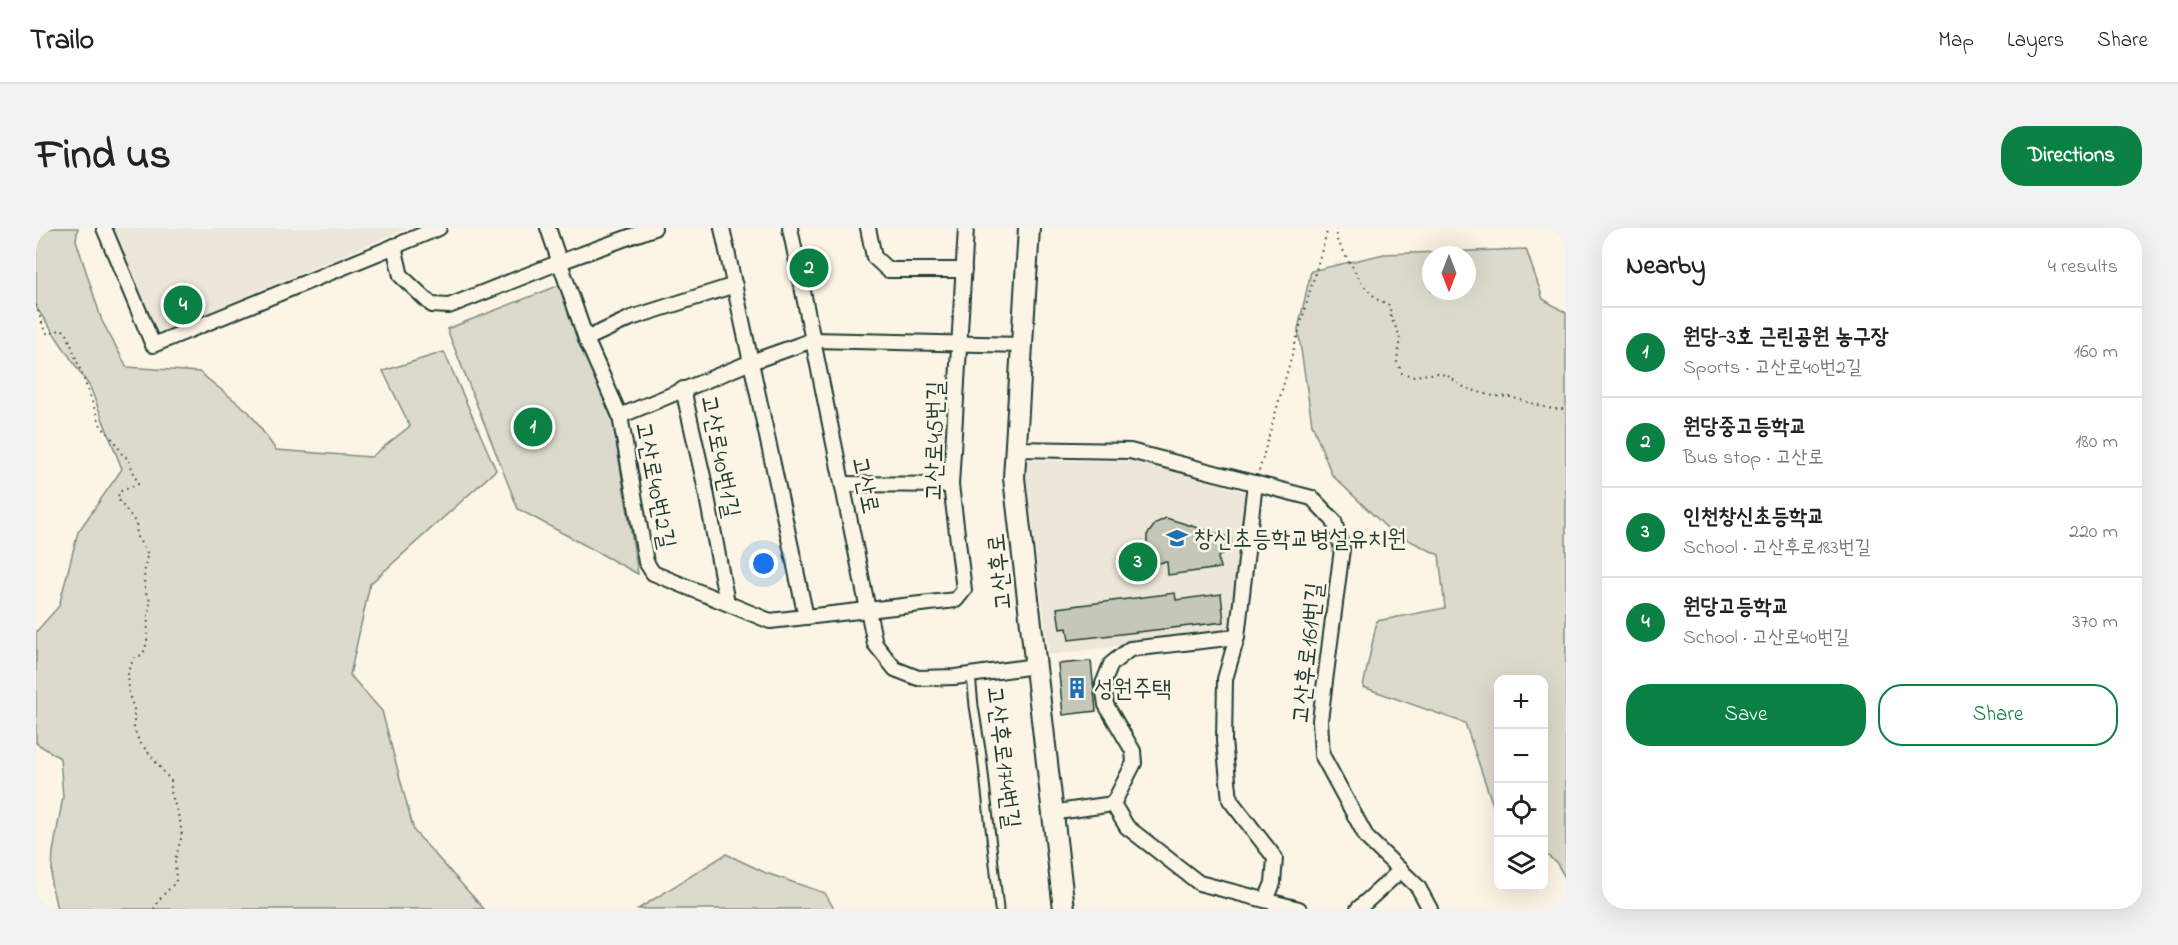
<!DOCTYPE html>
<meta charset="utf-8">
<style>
:root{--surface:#fff;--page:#f2f2f2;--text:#222;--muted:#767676;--line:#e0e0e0;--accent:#0b8043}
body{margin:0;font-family:"Indie Flower","Poor Story",sans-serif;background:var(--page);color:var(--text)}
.controls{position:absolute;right:18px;bottom:18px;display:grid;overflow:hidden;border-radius:12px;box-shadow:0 6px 24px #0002}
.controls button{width:54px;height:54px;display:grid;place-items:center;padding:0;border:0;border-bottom:2px solid var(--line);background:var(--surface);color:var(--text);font:30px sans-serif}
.compass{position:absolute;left:1386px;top:18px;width:54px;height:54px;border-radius:50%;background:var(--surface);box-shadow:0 6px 24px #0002;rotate:180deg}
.you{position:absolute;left:728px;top:336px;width:21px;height:21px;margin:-15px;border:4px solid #fff;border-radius:50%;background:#1a73e8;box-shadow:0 0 0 9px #1a73e833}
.badge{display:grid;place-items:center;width:39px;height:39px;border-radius:50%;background:var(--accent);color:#fff;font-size:20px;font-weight:700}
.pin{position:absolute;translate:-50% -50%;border:3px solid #fff;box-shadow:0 2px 6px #0006}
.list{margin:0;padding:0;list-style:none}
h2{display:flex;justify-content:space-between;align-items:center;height:78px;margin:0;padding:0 24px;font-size:26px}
h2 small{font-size:20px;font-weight:400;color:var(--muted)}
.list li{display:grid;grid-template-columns:39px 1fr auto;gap:18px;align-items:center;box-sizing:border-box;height:90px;padding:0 24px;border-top:2px solid var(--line)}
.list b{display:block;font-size:22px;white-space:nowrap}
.list p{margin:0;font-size:20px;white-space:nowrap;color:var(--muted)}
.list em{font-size:20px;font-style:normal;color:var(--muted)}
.actions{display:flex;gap:12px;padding:18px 24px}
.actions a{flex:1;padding:14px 0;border:2px solid var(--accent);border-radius:24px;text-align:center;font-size:21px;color:var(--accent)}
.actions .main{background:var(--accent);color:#fff}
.icon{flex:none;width:33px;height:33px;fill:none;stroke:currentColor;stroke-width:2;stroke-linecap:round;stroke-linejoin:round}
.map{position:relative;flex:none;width:1530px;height:681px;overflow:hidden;border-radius:24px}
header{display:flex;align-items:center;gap:36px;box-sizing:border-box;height:84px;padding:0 30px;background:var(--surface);border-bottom:2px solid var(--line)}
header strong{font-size:28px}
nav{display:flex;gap:33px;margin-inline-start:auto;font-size:21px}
.intro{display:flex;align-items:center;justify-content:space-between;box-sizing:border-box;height:144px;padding:0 36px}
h1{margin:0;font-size:42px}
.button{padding:15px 27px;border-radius:24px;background:var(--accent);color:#fff;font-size:21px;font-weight:700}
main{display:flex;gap:36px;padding:0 36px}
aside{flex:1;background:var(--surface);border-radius:24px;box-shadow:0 6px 24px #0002}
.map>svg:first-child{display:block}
.built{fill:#ece7d8}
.green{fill:#dcdacc;stroke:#7e8c80;stroke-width:1.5;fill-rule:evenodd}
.building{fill:#c5c7b9;stroke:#1f3d34;stroke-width:1.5}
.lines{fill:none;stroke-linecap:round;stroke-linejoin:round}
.lane-casing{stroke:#1f3d34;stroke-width:11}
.street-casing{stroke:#1f3d34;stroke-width:18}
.secondary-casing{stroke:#1f3d34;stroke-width:24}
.path{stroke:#1f3d34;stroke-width:2;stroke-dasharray:1.5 4.5;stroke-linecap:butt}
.lane{stroke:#fcf5e5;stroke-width:7}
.street{stroke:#fcf5e5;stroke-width:14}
.secondary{stroke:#fcf5e5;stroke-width:20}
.labels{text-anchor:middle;stroke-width:5;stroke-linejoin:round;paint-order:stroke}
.street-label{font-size:24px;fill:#1f3d34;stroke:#fcf5e5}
.poi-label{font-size:24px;fill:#1f3d34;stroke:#fcf5e5;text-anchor:start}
</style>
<header>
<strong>Trailo</strong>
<nav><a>Map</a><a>Layers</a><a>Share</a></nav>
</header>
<div class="intro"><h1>Find us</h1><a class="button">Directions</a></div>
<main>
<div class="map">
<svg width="1530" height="681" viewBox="0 0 1530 681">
<rect width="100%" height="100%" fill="#fcf5e5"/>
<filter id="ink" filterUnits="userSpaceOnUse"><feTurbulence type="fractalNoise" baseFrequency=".0167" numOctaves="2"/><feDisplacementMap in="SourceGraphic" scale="12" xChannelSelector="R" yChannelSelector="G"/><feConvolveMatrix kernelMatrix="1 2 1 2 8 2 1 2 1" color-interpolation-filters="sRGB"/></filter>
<g filter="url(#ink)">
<g class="built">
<path d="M62,0H372L123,105Z"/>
<path d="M988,232L1111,233L1211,265L1194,403L1013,427Z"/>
</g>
<g class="green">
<path d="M0,0H42L40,12L66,93L91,139L163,144L213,184L240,222L335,229L374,198L347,143L408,124L460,242L334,356L314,447L346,483L378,603L448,681H21L15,655L17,624L27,569L24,530L0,515V404L23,378L42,304L86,241L54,159L0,79Z"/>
<path d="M1490,21L1507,71L1530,85V651L1520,634L1508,625V452H1462V592L1429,495L1327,459L1341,393L1409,380L1403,327L1354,303L1296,247L1276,196L1262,101L1275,43L1348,26ZM1395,27H1431V63H1395Z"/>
<path d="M524,57L576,190L602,346L482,281L411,101Z"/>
<path d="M690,626L730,645L789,665L798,681H602Z"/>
</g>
<g class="building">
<path d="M1130,290L1195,310L1194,323L1189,324L1182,329L1184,340L1132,347L1131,334L1119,335L1111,323V307L1120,295Z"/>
<path d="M1139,365L1140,372L1185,366L1188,394L1033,412L1031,400L1024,401L1021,380Z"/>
<path d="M1055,433L1060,483L1027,487L1022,436Z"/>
</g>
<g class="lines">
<defs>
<path id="lane" d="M935,447L938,478L946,528L963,681"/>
<g id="street">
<path d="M68,0L117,117L403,0"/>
<path d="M512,0L550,111L584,188L610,334L617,345L734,393L920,372L928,362L915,257L930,0"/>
<path d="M686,0L770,389"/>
<path d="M754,0L839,416L859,441L882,450L919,449L999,438"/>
<path d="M832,0L838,29L852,42H928"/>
<path d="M358,18L365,48L396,77L413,78L524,34L618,0"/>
<path d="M550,111L595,90L699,57"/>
<path d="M647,161L668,253L691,375"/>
<path d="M584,188L715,134L777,112L986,117"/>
<path d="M979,221L1094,223L1276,270L1298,293L1306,321L1284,492L1286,527L1331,610L1382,659L1394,681"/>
<path d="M1219,255L1201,409L1189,451L1188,513L1194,572L1239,630L1237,655L1230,672"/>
<path d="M806,256L915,257"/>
<path d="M1077,576L1098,535L1097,523L1070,477L1067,456L1075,436L1094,421L1201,409"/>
<path d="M1015,585L1077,576L1091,599L1163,655L1263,681"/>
<path d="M1322,681L1365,642"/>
</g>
<path id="secondary" d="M993,0L978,250L1028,681"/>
</defs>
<use href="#lane" class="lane-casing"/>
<use href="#street" class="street-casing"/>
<use href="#secondary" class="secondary-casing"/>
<g class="path">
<path d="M1300,0L1301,12L1327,57L1342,72L1352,76L1354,80L1355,90L1364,108L1361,134L1366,145L1377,148L1402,145L1412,148L1429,160L1457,168L1474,169L1516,181H1530"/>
<path d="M0,77L9,104L13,106L26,101L31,106L65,198L80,215L87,228L92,230L102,256L83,264L82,271L100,295L101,309L112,326C109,331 107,353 109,360C109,364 113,370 115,374C108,391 116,411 106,427L98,430L92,443L93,467L98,481V501L103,513L135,553V564L144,593L146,607L139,632L140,654L126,668L118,681"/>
<path d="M1223,243L1292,0"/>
</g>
<use href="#lane" class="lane"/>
<use href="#street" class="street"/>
<use href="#secondary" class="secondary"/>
</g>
</g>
<defs>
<symbol id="school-bare" viewBox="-9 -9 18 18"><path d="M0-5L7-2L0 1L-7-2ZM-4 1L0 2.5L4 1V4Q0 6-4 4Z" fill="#1f6fb2" stroke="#fcf5e5" stroke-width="2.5" paint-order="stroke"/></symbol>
<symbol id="building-bare" viewBox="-9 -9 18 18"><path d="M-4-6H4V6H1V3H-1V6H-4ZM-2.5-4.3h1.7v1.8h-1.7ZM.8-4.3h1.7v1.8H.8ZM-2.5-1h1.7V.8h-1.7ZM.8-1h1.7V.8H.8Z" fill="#1f6fb2" stroke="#fcf5e5" stroke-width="2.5" paint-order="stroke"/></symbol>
</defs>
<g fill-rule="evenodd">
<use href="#school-bare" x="1126" y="295" width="30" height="30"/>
<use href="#building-bare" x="1026" y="445" width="30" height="30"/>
</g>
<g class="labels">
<g class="street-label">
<text transform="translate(898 213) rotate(-89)" y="8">고산로45번길</text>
<text transform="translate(685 228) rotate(79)" y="8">고산로40번1길</text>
<text transform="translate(620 257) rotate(79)" y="8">고산로40번2길</text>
<text transform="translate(830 257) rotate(78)" y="8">고산로</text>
<text transform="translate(963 344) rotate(-96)" y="8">고산후로</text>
<text transform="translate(1271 425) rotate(-84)" y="8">고산후로161번길</text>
<text transform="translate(968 529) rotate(83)" y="8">고산후로174번길</text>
</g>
<g class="poi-label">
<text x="1158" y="318">창신초등학교병설유치원</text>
<text x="1058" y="468">성원주택</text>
</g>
</g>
</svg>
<div class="controls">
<button>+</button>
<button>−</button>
<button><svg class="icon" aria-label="locate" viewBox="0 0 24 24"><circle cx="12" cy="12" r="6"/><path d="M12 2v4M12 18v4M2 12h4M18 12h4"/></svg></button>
<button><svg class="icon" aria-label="layers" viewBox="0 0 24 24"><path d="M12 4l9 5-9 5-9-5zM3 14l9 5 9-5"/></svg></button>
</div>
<svg class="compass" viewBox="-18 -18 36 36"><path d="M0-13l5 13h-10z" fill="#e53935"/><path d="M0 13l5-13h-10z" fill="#767676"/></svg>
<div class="you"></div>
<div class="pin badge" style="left:497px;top:199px">1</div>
<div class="pin badge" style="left:773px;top:40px">2</div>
<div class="pin badge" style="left:1102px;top:334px">3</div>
<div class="pin badge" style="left:147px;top:77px">4</div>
</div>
<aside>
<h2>Nearby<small>4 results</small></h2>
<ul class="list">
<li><span class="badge">1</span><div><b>원당-3호 근린공원 농구장</b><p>Sports · 고산로40번2길</p></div><em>160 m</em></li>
<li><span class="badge">2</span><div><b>원당중고등학교</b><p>Bus stop · 고산로</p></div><em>180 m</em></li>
<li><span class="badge">3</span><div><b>인천창신초등학교</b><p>School · 고산후로183번길</p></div><em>220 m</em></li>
<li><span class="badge">4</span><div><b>원당고등학교</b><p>School · 고산로40번길</p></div><em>370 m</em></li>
</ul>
<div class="actions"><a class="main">Save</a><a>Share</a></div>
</aside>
</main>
